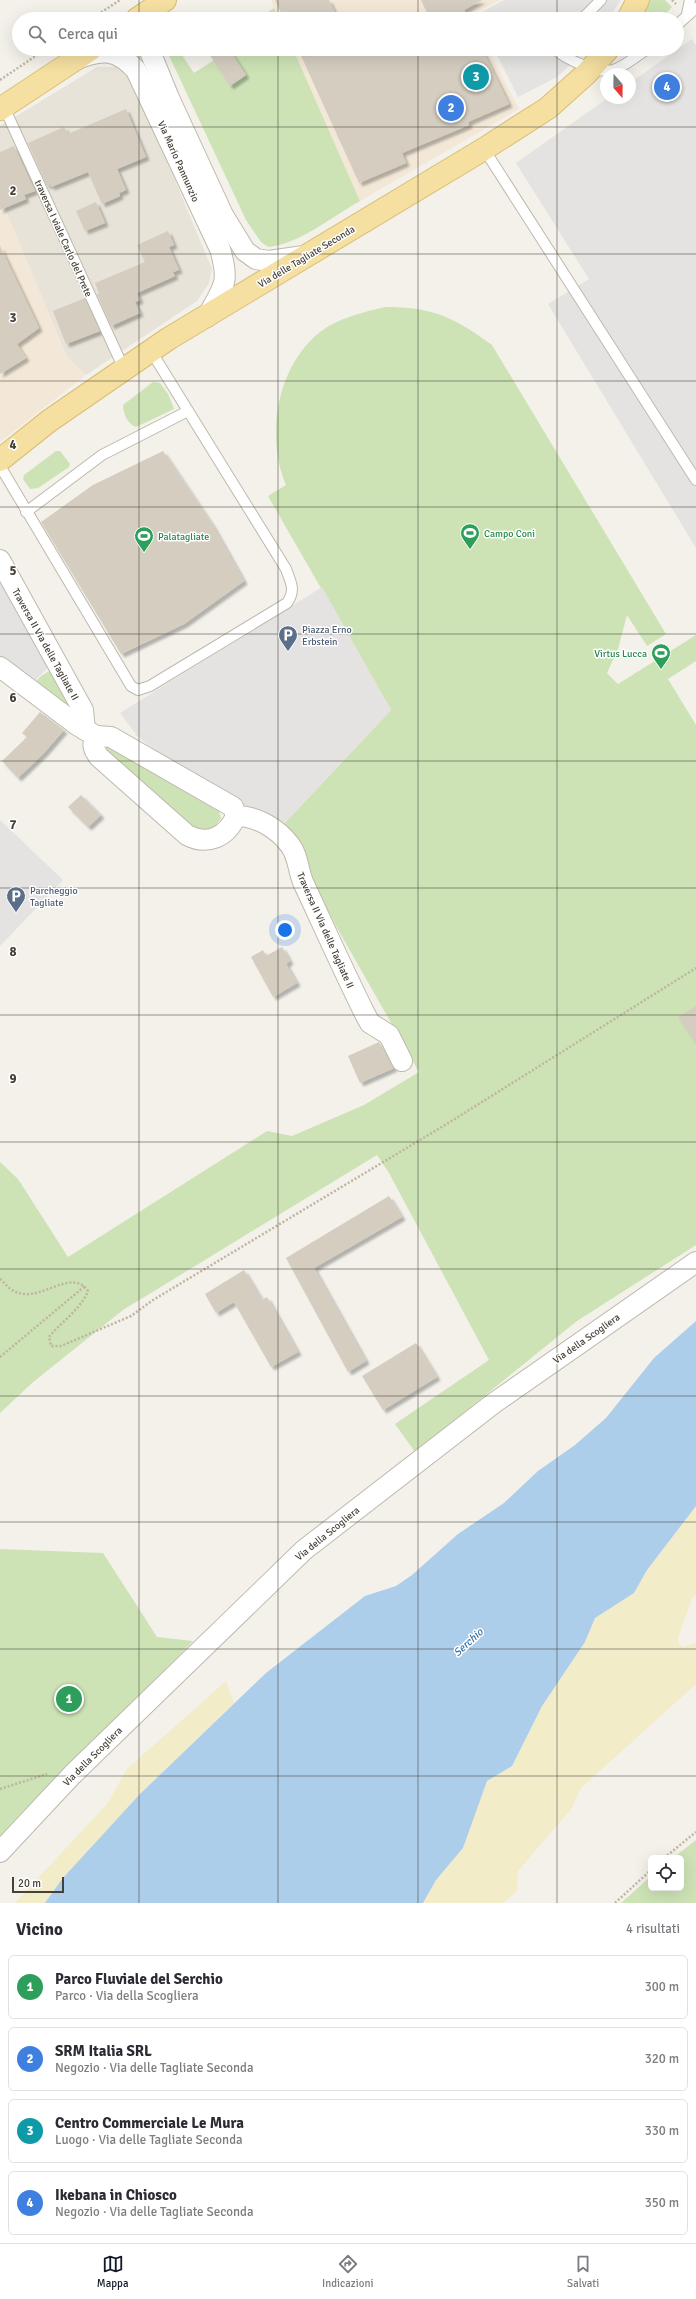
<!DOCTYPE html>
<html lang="it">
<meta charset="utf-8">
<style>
:root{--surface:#fff;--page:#f2f2f3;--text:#2b2b33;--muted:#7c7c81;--line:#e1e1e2;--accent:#111827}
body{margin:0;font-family:Signika,sans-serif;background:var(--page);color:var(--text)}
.controls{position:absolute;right:12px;bottom:12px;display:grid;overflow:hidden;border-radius:6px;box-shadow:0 4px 16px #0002}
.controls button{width:36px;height:36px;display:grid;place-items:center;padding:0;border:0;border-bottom:1px solid var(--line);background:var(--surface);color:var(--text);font:20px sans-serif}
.compass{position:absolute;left:600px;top:68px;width:36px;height:36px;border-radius:50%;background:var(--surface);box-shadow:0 4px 16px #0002;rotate:160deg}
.scale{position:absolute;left:12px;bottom:10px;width:52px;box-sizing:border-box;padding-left:4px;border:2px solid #464138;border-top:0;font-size:11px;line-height:14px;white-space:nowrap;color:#464138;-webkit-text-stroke:3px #fff;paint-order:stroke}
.you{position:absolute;left:285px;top:930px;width:14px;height:14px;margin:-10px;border:3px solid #fff;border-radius:50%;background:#1a73e8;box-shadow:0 0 0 6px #1a73e833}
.badge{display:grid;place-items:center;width:26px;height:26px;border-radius:50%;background:var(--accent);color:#fff;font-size:13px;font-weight:700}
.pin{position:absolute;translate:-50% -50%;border:2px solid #fff;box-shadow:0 1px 4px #0006}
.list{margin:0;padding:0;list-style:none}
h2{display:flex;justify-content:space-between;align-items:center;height:52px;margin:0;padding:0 16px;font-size:17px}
h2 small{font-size:13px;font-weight:400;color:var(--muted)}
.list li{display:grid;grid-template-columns:26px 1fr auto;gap:12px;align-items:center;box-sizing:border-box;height:64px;margin:0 8px 8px;padding:0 8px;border:1px solid var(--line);border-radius:6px}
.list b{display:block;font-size:15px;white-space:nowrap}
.list p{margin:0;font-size:13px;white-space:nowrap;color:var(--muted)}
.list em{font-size:13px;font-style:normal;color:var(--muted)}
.icon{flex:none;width:22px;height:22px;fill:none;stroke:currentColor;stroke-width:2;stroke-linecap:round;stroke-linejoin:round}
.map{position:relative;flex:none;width:696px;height:1903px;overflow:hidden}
.search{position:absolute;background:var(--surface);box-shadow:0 4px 16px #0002;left:12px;right:12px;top:12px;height:44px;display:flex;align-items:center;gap:10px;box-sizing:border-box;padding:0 14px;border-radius:22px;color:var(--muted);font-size:15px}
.sheet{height:340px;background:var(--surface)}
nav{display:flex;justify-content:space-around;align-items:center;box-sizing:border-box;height:56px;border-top:1px solid var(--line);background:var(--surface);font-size:11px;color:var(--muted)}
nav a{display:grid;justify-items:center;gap:2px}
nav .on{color:var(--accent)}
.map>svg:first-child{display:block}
.residential{fill:#e7e3d8}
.commercial{fill:#f3e8d7}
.green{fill:#cde3b6}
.sand{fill:#f3ecc9}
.parking{fill:#e5e3e1}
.water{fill:#acceea}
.building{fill:#d4cdc0;filter:url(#shadow)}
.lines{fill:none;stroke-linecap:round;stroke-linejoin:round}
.service-casing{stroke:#beb9ad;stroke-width:12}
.minor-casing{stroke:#beb9ad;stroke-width:22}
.primary-casing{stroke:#d9be72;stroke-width:24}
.path{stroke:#beb59f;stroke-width:2.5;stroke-dasharray:2 2;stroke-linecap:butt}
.service{stroke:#fff;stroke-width:10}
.minor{stroke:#fff;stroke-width:20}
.primary{stroke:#f5e0a1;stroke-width:22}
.grid{fill:none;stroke:#464138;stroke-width:1;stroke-opacity:0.55}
.labels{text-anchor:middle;stroke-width:3;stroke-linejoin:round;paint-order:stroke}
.street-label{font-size:10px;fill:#464138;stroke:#fff}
.leisure-label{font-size:10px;fill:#27864d;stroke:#fff;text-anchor:start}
.service-label{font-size:10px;fill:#4e5e75;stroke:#fff;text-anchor:start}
.water-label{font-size:11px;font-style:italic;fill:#3b76a9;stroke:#fff}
.grid-label{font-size:13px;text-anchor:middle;font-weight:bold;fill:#464138;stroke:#fff;stroke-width:3;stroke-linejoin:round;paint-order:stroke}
</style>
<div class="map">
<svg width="696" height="1903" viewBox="0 0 696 1903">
<defs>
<filter id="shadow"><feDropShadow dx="3.5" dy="3.5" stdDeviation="1" flood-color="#0004"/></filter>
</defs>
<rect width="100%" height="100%" fill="#f3f1ea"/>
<path class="residential" d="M97,67H119L134,82L212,269L209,283L197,301L86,375L67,357L0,197V126Z"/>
<g class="commercial">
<path d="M271,0H500L471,15L473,19H279Z"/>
<path d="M293,49H488L519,109L360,201Z"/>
<path d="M0,197L67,357L86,375L0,442Z"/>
</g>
<g class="green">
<path d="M645,0H665L672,7L661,19H635Z"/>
<path d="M274,8L279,19H258Z"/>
<path d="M166,49H178L194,73L231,49H293L360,201C333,216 298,245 268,247L261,242L246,220Z"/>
<path d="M385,307C434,307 453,317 492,345L666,634L647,646L627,615L618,649L607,673L618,684L696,635V661L668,679L696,725V1245L577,1321L415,1452L395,1424L489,1360L389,1173L377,1155L123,1310L32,1383L0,1413V1162L18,1179L68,1257L267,1131L292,1136L364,1105L419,1072L336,926L306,867L281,827L391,710L268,496L286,485C265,436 277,366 320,332C338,318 364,312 385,307Z"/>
<path d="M153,382L160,383L168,394L174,409L136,427C128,425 123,413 123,405Z"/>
<path d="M56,451H60L70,464L69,467L38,488L30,489L23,479L24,475Z"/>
<path d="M52,669L75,713L32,686L40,677Z"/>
<path d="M109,742L218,809L221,818L214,829L197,834L103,755L102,746Z"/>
<path d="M0,1549L103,1553L157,1637L193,1641L0,1841Z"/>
<path d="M696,1840V1903H621L651,1876V1888H681V1858H673Z"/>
</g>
<g class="sand">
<path d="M696,1506V1595L692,1598L678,1638L679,1644L684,1647L696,1643V1684L581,1788L572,1808L518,1871L517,1891L503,1903H423L436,1880L463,1848L487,1781L512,1766L542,1706L585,1642L595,1618L634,1593L647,1570Z"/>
<path d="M226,1681L234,1703L139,1795L62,1879L45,1903H15L107,1804L127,1769Z"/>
</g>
<g class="parking">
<path d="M504,0H621L608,19H479L477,15Z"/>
<path d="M692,39L696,45V548L548,304L589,279L516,163L608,98H630V83Z"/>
<path d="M494,49H587L557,77L518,97Z"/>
<path d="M0,571L50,665L32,684L0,660Z"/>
<path d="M322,587L391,710L281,827L164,757L138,737L120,713Z"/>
<path d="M0,820L63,880L0,946Z"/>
</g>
<path class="water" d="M696,1321V1506L647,1570L634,1593L595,1618L585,1642L542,1706L512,1766L487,1781L463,1848L436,1880L423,1903H45L62,1879L139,1795L266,1673L365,1596L396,1586L412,1575L458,1534L504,1503L538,1471L575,1445L606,1418L654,1358Z"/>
<g class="building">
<path d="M275,0H329L338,19H284Z"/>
<path d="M421,0H482L464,10L468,19H430Z"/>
<path d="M206,49H229L246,75L230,86Z"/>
<path d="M298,49H352L355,55L367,49H482L509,104L468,122L469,125L402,153L406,163L359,183Z"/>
<path d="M126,109L146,157L117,169L126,190L119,193L120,196L102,204L88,172L51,187L50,184L47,186L28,143L64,127L68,134Z"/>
<path d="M14,146L35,191L24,195L26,199L0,210V152Z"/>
<path d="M96,202L105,223L85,231L76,211Z"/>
<path d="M168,231L174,245L169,247L179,270L173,272L175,276L137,293L140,300L135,302L140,313L111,326L97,294L99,293L95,283L145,262L137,245Z"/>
<path d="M0,246L39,328L17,344L26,358L0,374Z"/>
<path d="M85,298L100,331L66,344L53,311Z"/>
<path d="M163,451L212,524L244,581L184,624L121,654L41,522L93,485Z"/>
<path d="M40,712L64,730L44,753L18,778L2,761L27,737L22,733Z"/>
<path d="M81,795L101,815L88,827L68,807Z"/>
<path d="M282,947L290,961L286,964L297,983L273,997L251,957L263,950L266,956Z"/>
<path d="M696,1006V1044L678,1017Z"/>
<path d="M379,1042L394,1068L360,1083L348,1056Z"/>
<path d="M389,1196L402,1217L314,1268L366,1361L348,1372L286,1258Z"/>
<path d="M244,1270L262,1300L267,1297L298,1352L271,1367L234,1302L216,1313L205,1294Z"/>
<path d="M416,1343L437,1377L383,1410L362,1376Z"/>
</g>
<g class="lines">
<defs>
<g id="service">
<path d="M687,14L690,0"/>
<path d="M582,19L601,0"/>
<path d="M677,25L696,8"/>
<path d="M555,49C565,59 598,74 613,70C624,67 637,55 648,49"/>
<path d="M4,107L124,369"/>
<path d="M484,149L696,480"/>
<path d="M0,466L131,686L138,690L150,686L287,603C296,590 291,583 286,569L151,351"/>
<path d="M26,512L102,455L188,411"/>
</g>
<g id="minor">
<path d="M149,49L169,98L223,215L245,251L256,259L269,261L304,256"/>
<path d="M74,60C101,49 116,48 136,70L220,249C230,283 224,286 207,317"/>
<path d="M0,560L83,710L85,730"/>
<path d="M0,667L77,725L96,736C91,745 94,750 99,757L187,835C207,846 227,837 236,816"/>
<path d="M96,736L111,737L233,807L236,816"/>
<path d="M236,816C257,816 277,828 290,845C298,855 298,870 303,882C324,927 344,972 366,1016L370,1023L389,1035L402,1061"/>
<path d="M0,1852L72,1775L304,1550L494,1403L696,1262"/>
</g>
<g id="primary">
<path d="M137,19L165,0"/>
<path d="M628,19L638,0"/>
<path d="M0,109L91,49"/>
<path d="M0,460L49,421L168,339L484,149L548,108L587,73L608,49"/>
</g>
</defs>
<use href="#service" class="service-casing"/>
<use href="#minor" class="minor-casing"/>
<use href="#primary" class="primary-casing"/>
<g class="path">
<path d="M672,0L676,4"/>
<path d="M91,19L120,0"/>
<path d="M0,80L46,49"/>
<path d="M0,1279C4,1282 9,1289 14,1291C39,1305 71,1266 88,1291C81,1309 61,1322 49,1337L51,1346H61L131,1316L153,1300L450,1122L696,968"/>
<path d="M0,1357L85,1286"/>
<path d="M0,1789L47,1774"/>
<path d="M664,1858L696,1832"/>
<path d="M615,1903L651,1870"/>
</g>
<use href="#service" class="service"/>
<use href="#minor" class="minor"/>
<use href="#primary" class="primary"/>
</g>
<path class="grid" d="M139,0V19M278,0V19M418,0V19M557,0V19M139,49V1903M278,49V1903M418,49V1903M557,49V1903M0,127H696M0,254H696M0,381H696M0,507H696M0,634H696M0,761H696M0,888H696M0,1015H696M0,1142H696M0,1269H696M0,1396H696M0,1522H696M0,1649H696M0,1776H696"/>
<defs>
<symbol id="stadium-pin" viewBox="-11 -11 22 30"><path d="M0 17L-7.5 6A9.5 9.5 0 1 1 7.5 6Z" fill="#2e9e5b" stroke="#fff"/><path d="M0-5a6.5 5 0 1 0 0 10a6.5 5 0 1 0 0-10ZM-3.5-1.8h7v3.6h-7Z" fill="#fff"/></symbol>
<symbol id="parking-pin" viewBox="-11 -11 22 30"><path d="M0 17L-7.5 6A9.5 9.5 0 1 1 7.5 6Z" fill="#5c6f8a" stroke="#fff"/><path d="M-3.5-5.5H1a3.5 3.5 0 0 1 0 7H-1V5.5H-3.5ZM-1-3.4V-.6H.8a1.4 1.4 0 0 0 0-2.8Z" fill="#fff"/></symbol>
</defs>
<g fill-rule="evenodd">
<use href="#stadium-pin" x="459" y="522" width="22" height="30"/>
<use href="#stadium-pin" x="133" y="525" width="22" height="30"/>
<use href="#parking-pin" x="277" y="624" width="22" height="30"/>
<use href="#stadium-pin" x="650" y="642" width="22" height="30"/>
<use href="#parking-pin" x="5" y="885" width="22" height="30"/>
</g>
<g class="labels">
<g class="street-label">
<text transform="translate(179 161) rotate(66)" y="4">Via Mario Pannunzio</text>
<text transform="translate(64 238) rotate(66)" y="4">traversa I viale Carlo del Prete</text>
<text transform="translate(306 256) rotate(-31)" y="4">Via delle Tagliate Seconda</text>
<text transform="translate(46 644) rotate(61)" y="4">Traversa II Via delle Tagliate II</text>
<text transform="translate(326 930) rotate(66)" y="4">Traversa II Via delle Tagliate II</text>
<text transform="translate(586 1338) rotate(-35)" y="4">Via della Scogliera</text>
<text transform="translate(327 1533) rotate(-39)" y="4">Via della Scogliera</text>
<text transform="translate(92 1756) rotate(-45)" y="4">Via della Scogliera</text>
</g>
<g class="leisure-label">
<text x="484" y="537">Campo Coni</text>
<text x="158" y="540">Palatagliate</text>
<text x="647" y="657" text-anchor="end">Virtus Lucca</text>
</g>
<g class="service-label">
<text x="302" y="633">Piazza Erno<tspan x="302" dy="12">Erbstein</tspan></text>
<text x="30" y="894">Parcheggio<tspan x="30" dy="12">Tagliate</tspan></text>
</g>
<g class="water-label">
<text transform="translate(468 1642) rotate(-43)" y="4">Serchio</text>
</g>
</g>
<g class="grid-label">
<text x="13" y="195">2</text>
<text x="13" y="322">3</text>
<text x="13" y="449">4</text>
<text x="13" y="575">5</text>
<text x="13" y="702">6</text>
<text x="13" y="829">7</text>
<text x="13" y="956">8</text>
<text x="13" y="1083">9</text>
</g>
</svg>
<div class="controls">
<button><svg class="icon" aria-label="locate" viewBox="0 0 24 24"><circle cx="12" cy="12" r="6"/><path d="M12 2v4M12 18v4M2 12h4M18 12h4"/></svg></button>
</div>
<svg class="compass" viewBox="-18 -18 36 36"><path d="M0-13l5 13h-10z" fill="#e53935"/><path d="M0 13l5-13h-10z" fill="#7c7c81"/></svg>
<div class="scale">20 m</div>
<div class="you"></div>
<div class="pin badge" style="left:69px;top:1699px;background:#2e9e5b">1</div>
<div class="pin badge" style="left:451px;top:108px;background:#3f7fe0">2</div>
<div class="pin badge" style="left:476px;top:77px;background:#0f9aa8">3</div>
<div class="pin badge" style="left:667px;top:87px;background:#3f7fe0">4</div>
<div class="search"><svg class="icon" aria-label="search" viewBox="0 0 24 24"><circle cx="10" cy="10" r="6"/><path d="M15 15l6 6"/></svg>Cerca qui</div>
</div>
<section class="sheet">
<h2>Vicino<small>4 risultati</small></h2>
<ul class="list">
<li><span class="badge" style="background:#2e9e5b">1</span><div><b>Parco Fluviale del Serchio</b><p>Parco · Via della Scogliera</p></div><em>300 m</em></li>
<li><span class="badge" style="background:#3f7fe0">2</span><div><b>SRM Italia SRL</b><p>Negozio · Via delle Tagliate Seconda</p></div><em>320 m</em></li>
<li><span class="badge" style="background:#0f9aa8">3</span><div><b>Centro Commerciale Le Mura</b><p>Luogo · Via delle Tagliate Seconda</p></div><em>330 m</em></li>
<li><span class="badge" style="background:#3f7fe0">4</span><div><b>Ikebana in Chiosco</b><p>Negozio · Via delle Tagliate Seconda</p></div><em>350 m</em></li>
</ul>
</section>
<nav>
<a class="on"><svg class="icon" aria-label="map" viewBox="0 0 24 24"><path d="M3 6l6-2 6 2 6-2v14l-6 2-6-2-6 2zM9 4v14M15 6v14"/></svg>Mappa</a>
<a><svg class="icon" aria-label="directions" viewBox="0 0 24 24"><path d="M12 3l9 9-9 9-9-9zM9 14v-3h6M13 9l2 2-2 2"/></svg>Indicazioni</a>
<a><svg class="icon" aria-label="saved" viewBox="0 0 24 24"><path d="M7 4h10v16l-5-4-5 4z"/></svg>Salvati</a>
</nav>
